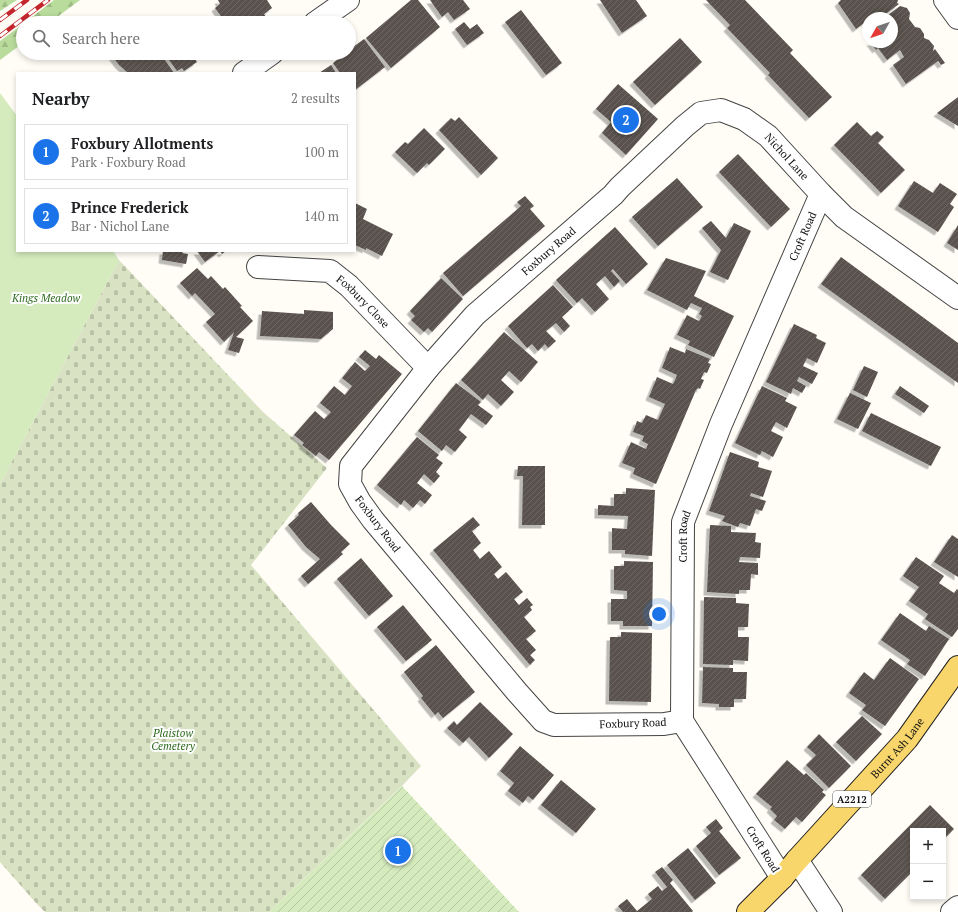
<!DOCTYPE html>
<meta charset="utf-8">
<style>
:root{--surface:#fff;--page:#f2f2f2;--text:#202124;--muted:#757577;--line:#e0e0e0;--accent:#1a73e8}
body{margin:0;font-family:"PT Serif",serif;background:var(--page);color:var(--text)}
.controls{position:absolute;right:12px;bottom:12px;display:grid;overflow:hidden;border-radius:0px;box-shadow:0 2px 6px #0003}
.controls button{width:36px;height:36px;display:grid;place-items:center;padding:0;border:0;border-bottom:1px solid var(--line);background:var(--surface);color:var(--text);font:20px sans-serif}
.compass{position:absolute;left:862px;top:12px;width:36px;height:36px;border-radius:50%;background:var(--surface);box-shadow:0 2px 6px #0003;rotate:230deg}
.you{position:absolute;left:659px;top:614px;width:14px;height:14px;margin:-10px;border:3px solid #fff;border-radius:50%;background:#1a73e8;box-shadow:0 0 0 6px #1a73e833}
.badge{display:grid;place-items:center;width:26px;height:26px;border-radius:50%;background:var(--accent);color:#fff;font-size:13px;font-weight:700}
.pin{position:absolute;translate:-50% -50%;border:2px solid #fff;box-shadow:0 1px 4px #0006}
.list{margin:0;padding:0;list-style:none}
h2{display:flex;justify-content:space-between;align-items:center;height:52px;margin:0;padding:0 16px;font-size:17px}
h2 small{font-size:13px;font-weight:400;color:var(--muted)}
.list li{display:grid;grid-template-columns:26px 1fr auto;gap:12px;align-items:center;box-sizing:border-box;height:56px;margin:0 8px 8px;padding:0 8px;border:1px solid var(--line);border-radius:0px}
.list b{display:block;font-size:15px;white-space:nowrap}
.list p{margin:0;font-size:13px;white-space:nowrap;color:var(--muted)}
.list em{font-size:13px;font-style:normal;color:var(--muted)}
.icon{flex:none;width:22px;height:22px;fill:none;stroke:currentColor;stroke-width:2;stroke-linecap:round;stroke-linejoin:round}
.map{position:relative;flex:none;width:958px;height:912px;overflow:hidden}
.search{position:absolute;background:var(--surface);box-shadow:0 2px 6px #0003;left:16px;top:16px;width:340px;height:44px;display:flex;align-items:center;gap:10px;box-sizing:border-box;padding:0 14px;border-radius:22px;color:var(--muted);font-size:15px}
.panel{position:absolute;background:var(--surface);box-shadow:0 2px 6px #0003;left:16px;top:72px;width:340px;height:180px;border-radius:0px}
.map>svg:first-child{display:block}
.grass{fill:#d5ebbd}
.forest{fill:url(#forest-firs)}
.cemetery{fill:url(#cemetery-stones)}
.garden{fill:url(#garden-furrows)}
.building{fill:url(#building-hatch);filter:url(#shadow)}
.lines{fill:none;stroke-linecap:round;stroke-linejoin:round}
.street-casing{stroke:#444;stroke-width:24}
.primary-casing{stroke:#222;stroke-width:24}
.street{stroke:#fff;stroke-width:22}
.primary{stroke:#f9d66b;stroke-width:22}
.rail-casing{stroke:#c4262e;stroke-width:4.5}
.rail{stroke:#fff;stroke-width:3;stroke-dasharray:9;stroke-linecap:butt}
.labels{text-anchor:middle;stroke-width:4;stroke-linejoin:round;paint-order:stroke}
.shield{fill:#fff;stroke:#585858;stroke-width:1}
.shield-label{font-size:10px;font-weight:bold;fill:#111}
.street-label{font-size:11px;fill:#111;stroke:#fff}
.park-label{font-size:11px;font-style:italic;fill:#2f6b1f;stroke:#fff}
</style>
<div class="map">
<svg width="958" height="912" viewBox="0 0 958 912">
<defs>
<pattern id="forest-firs" width="22" height="20" patternUnits="userSpaceOnUse"><rect width="22" height="20" fill="#b9dc9c"/><path d="M5 1l3.5 6h-7zM16 11l3.5 6h-7z" fill="#9ebc85"/></pattern>
<pattern id="cemetery-stones" width="16" height="16" patternUnits="userSpaceOnUse"><rect width="16" height="16" fill="#d9e3c4"/><path d="M2 7V4a2 2 0 0 1 4 0v3zM10 15v-3a2 2 0 0 1 4 0v3z" fill="#b9c2a7"/></pattern>
<pattern id="garden-furrows" width="10" height="10" patternUnits="userSpaceOnUse"><rect width="10" height="10" fill="#d5ebbd"/><path d="M-1 1l2-2M0 10L10 0M9 11l2-2" fill="none" stroke="#b6c8a1"/></pattern>
<pattern id="building-hatch" width="6" height="6" patternUnits="userSpaceOnUse"><rect width="6" height="6" fill="#5a524d"/><path d="M-1 1l2-2M0 6l6-6M5 7l2-2" fill="none" stroke="#6d6662"/></pattern>
<filter id="shadow"><feDropShadow dx="-3.5" dy="3.5" stdDeviation="0" flood-color="#0004"/></filter>
</defs>
<rect width="100%" height="100%" fill="#fffdf5"/>
<path class="grass" d="M0,93L17,116V251H113L119,260L0,484Z"/>
<g class="forest">
<path d="M0,0H17L0,11Z"/>
<path d="M54,0H80L49,23H24Z"/>
<path d="M23,24V43L0,60V41Z"/>
</g>
<path class="cemetery" d="M119,260L263,412L327,468L251,565L421,766L402,786L269,912H45L36,903L0,862V484Z"/>
<path class="garden" d="M402,786L519,912H269L394,794Z"/>
<g class="building">
<path d="M218,0H267L272,8L264,14L266,17L257,23H226L215,8L220,4Z"/>
<path d="M411,0H418L440,27L391,68L366,38Z"/>
<path d="M430,0H463L470,9L454,20L448,12L442,17Z"/>
<path d="M600,0H636L647,16L622,33Z"/>
<path d="M706,0H745L793,50L790,53L832,97L809,118L768,75L770,73L727,28L730,25Z"/>
<path d="M841,0H898L897,3L899,4L880,18H878L875,15L871,18H868V20L856,29L838,3Z"/>
<path d="M900,6L907,8L910,13L909,19L915,27L920,28L924,34V38L929,40L934,46L933,51L935,49L945,63L941,65L938,61L906,84L893,65L904,57L900,50L887,60L878,48L876,50L870,42H892V18H884Z"/>
<path d="M521,10L562,63L546,75L505,22Z"/>
<path d="M215,17L219,23H206Z"/>
<path d="M464,22L470,29L477,24L484,33L467,45L455,29Z"/>
<path d="M680,38L702,62L655,105L633,82Z"/>
<path d="M364,39L385,67L355,90V73H340L333,63L346,53H349V50Z"/>
<path d="M110,53H127L129,55L133,53H160L174,73H128L119,65Z"/>
<path d="M164,53H198L200,56L195,59L197,62L184,71L182,68L177,71Z"/>
<path d="M331,65L336,73H319Z"/>
<path d="M618,84L658,119L626,155L602,133L611,122L596,109Z"/>
<path d="M958,97V126L937,113Z"/>
<path d="M459,117L498,158L481,175L439,130L451,118L455,121Z"/>
<path d="M857,122L871,136L877,131L884,137L878,143L905,170L881,193L834,145Z"/>
<path d="M424,128L445,149L429,165L427,163L417,173L395,152L405,142L408,144Z"/>
<path d="M738,154L790,209L771,227L719,172Z"/>
<path d="M677,178L703,207L658,246L632,217Z"/>
<path d="M914,181L933,193L940,183L957,194L950,204L954,207L938,232L898,206Z"/>
<path d="M525,196L534,206L530,209L545,226L463,296L443,273L521,206L517,202Z"/>
<path d="M355,203L367,209L363,219L393,234L382,256L366,248V250L355,245Z"/>
<path d="M711,221L726,238L734,223L751,231L728,280L710,272L721,250L702,228Z"/>
<path d="M958,225V250L947,243Z"/>
<path d="M615,227L648,264L626,284L613,269L611,271L620,281L614,287L605,276L596,284L609,299L595,312L582,298L577,303L556,280Z"/>
<path d="M163,251H184L182,253L188,254L186,264L162,260Z"/>
<path d="M197,251H226L222,254L220,251L205,262Z"/>
<path d="M841,257L958,343V383L821,284Z"/>
<path d="M666,258L706,271L694,296L734,316L714,357L688,345L690,341L677,335L687,315L699,321L702,316L699,314L702,308L691,303L687,310L647,290Z"/>
<path d="M197,268L208,279L211,276L223,289L225,287L242,306L240,307L253,321L236,337L244,339L239,353L228,350L234,332L224,342L206,322L215,314L195,293L192,296L180,283Z"/>
<path d="M441,278L463,299L432,332L428,328L424,332L411,320L415,316L410,311Z"/>
<path d="M553,285L573,307L562,317L570,326L564,332L556,323L546,331L556,341L548,348L545,344L538,351L532,344L527,348L508,326Z"/>
<path d="M304,310L333,312V329L321,339L260,336L262,311L304,314Z"/>
<path d="M794,324L817,335L816,338L826,343L817,363L807,358L803,366L818,373L812,384L799,377L797,381L806,386L802,393L793,388L791,394L766,382Z"/>
<path d="M504,332L538,362L521,382L509,371L501,380L514,392L501,406L488,394L483,400L461,380Z"/>
<path d="M670,347L685,353L686,349L710,359L708,363L711,364L707,373L704,372L701,379L704,380L700,389L698,388L696,390L656,484L633,474L635,468L622,463L631,442L646,449L648,444L642,441L644,436L633,432L637,421L642,423L646,415L658,420L665,404L649,397L657,377L673,384L675,380L677,375L662,368Z"/>
<path d="M365,350L376,359L379,355L402,374L329,460L319,452L316,456L302,445L304,443L294,435L315,411L324,419L331,412L320,403L334,386L345,395L352,386L342,378L355,362L365,371L370,366L359,357Z"/>
<path d="M864,366L878,372L867,397L853,390Z"/>
<path d="M456,383L481,402L478,405L493,416L486,425L471,414L459,430L467,437L455,452L446,445L442,451L418,431Z"/>
<path d="M762,386L787,398L785,401L797,407L787,428L776,422L771,431L783,437L773,457L762,451L760,455L735,443Z"/>
<path d="M900,386L929,406L924,413L895,394Z"/>
<path d="M850,393L871,403L858,429L837,419Z"/>
<path d="M871,413L941,447L931,466L862,431Z"/>
<path d="M417,437L439,455L436,458L443,463L436,472L440,476L434,483L424,474L417,483L432,495L425,504L420,500L413,508L404,500L401,505L377,485Z"/>
<path d="M730,452L759,462L758,467L772,471L763,497L751,493L750,496L766,501L762,511L756,509L750,526L740,523L738,527L722,521L725,516L709,511Z"/>
<path d="M518,466H545V525H522L523,476H517Z"/>
<path d="M626,488L655,490L652,556L625,554V550H612V528L627,529L628,516L598,515V505L614,506V494H626Z"/>
<path d="M311,502L331,525L350,544L341,552L343,554L308,584L301,576L320,559L306,547L288,525L299,515L298,513Z"/>
<path d="M473,517L480,525L472,531L481,543L473,550L480,559L489,551L502,567L494,574L498,579L506,572L523,592L514,599L519,605L527,598L533,605L530,607L532,610L524,617L536,631L526,639L536,650L530,655L535,660L530,665L433,550Z"/>
<path d="M710,525L731,526V532L756,533L755,542L761,543L760,558L740,557L739,562L758,563V575L751,574L750,590H739V594L707,592Z"/>
<path d="M952,535L958,539V577L934,562Z"/>
<path d="M916,557L944,576L939,583L954,593L957,589L958,590V629L952,637L925,619L928,614L909,601L919,587L903,576Z"/>
<path d="M361,558L393,596L369,616L337,579Z"/>
<path d="M624,561L653,562L652,626H623V621H611V599H627V591L614,590V566H624Z"/>
<path d="M704,597L736,598V603L749,604L748,627H738V637H749L748,661L733,660V665L703,664Z"/>
<path d="M403,605L432,640L406,661L377,627Z"/>
<path d="M900,613L926,631L929,626L949,639L925,676L907,664L910,660L881,640Z"/>
<path d="M621,632L652,633L651,702L609,701L610,637H621Z"/>
<path d="M436,645L475,692L443,718L438,712L435,715L421,698L423,696L404,672Z"/>
<path d="M890,658L919,679L885,726L862,710L866,705L849,693L864,672L874,680Z"/>
<path d="M703,667L733,668V672H747L746,699H734V707H719V704L702,703Z"/>
<path d="M480,702L513,734L489,758L469,737L463,743L447,728L454,721L457,725Z"/>
<path d="M862,716L882,734L856,761L836,742Z"/>
<path d="M819,734L851,766L829,788L806,765L816,755L807,747Z"/>
<path d="M520,746L554,775L533,800L528,796L523,803L508,791L514,783L500,771Z"/>
<path d="M787,760L804,775L806,773L824,790L822,792L826,795L802,822L796,817L785,829L774,820L777,816L770,809L772,807L756,794Z"/>
<path d="M561,780L596,809L576,833L541,805Z"/>
<path d="M930,805L954,829L943,840V831H913V871L885,899L861,875Z"/>
<path d="M716,819L723,828L719,831L741,858L719,875L696,846L711,833L706,827Z"/>
<path d="M688,848L716,883L695,900L667,865Z"/>
<path d="M662,867L673,880L670,883L693,911L692,912H623L618,906L627,899L637,911L652,899L648,894L658,886L662,891L667,887L655,872Z"/>
</g>
<g class="lines">
<defs>
<g id="street">
<path d="M945,0L958,18"/>
<path d="M315,23L348,0"/>
<path d="M244,73L272,53"/>
<path id="s1" d="M258,267L330,271L349,286L428,368"/>
<path id="s2" d="M682,721L664,724L554,725L543,721L517,692L373,520L360,502L350,484L351,466L428,368L475,315L613,195L620,187L685,126L701,113L721,110L744,119L768,136L821,194L844,217L958,298"/>
<path d="M797,860L831,912"/>
<path id="s3" d="M782,878L682,721L683,522L721,424L821,194"/>
<path d="M952,912L958,907"/>
</g>
<g id="primary">
<path id="s4" d="M748,912L782,878L797,860L907,739L958,667"/>
</g>
</defs>
<use href="#street" class="street-casing"/>
<use href="#primary" class="primary-casing"/>
<use href="#street" class="street"/>
<use href="#primary" class="primary"/>
<defs>
<g id="rail">
<path d="M0,20L27,0"/>
<path d="M0,36L48,0"/>
</g>
</defs>
<use href="#rail" class="rail-casing"/>
<use href="#rail" class="rail"/>
</g>
<g class="labels">
<rect class="shield" x="833" y="791" width="38" height="16" rx="3"/>
<g class="shield-label">
<text x="852" y="803">A2212</text>
</g>
<g class="street-label">
<text dy="4" stroke="none"><textPath href="#s2" startOffset="1065">Nichol Lane</textPath></text>
<text dy="4" stroke="none"><textPath href="#s3" startOffset="695">Croft Road</textPath></text>
<text dy="4" stroke="none"><textPath href="#s2" startOffset="757">Foxbury Road</textPath></text>
<text dy="4" stroke="none"><textPath href="#s1" startOffset="117">Foxbury Close</textPath></text>
<text transform="translate(378 524) rotate(53)" y="4">Foxbury Road</text>
<text dy="4" stroke="none"><textPath href="#s3" startOffset="371">Croft Road</textPath></text>
<text transform="translate(633 723) rotate(-2)" y="4">Foxbury Road</text>
<text dy="4" stroke="none"><textPath href="#s4" startOffset="222">Burnt Ash Lane</textPath></text>
<text transform="translate(763 849) rotate(58)" y="4">Croft Road</text>
</g>
<g class="park-label">
<text x="46" y="302">Kings Meadow</text>
<text x="173" y="737">Plaistow<tspan x="173" dy="13">Cemetery</tspan></text>
</g>
</g>
</svg>
<div class="controls">
<button>+</button>
<button>−</button>
</div>
<svg class="compass" viewBox="-18 -18 36 36"><path d="M0-13l5 13h-10z" fill="#e53935"/><path d="M0 13l5-13h-10z" fill="#757577"/></svg>
<div class="you"></div>
<div class="pin badge" style="left:398px;top:851px">1</div>
<div class="pin badge" style="left:626px;top:120px">2</div>
<div class="search"><svg class="icon" aria-label="search" viewBox="0 0 24 24"><circle cx="10" cy="10" r="6"/><path d="M15 15l6 6"/></svg>Search here</div>
<section class="panel">
<h2>Nearby<small>2 results</small></h2>
<ul class="list">
<li><span class="badge">1</span><div><b>Foxbury Allotments</b><p>Park · Foxbury Road</p></div><em>100 m</em></li>
<li><span class="badge">2</span><div><b>Prince Frederick</b><p>Bar · Nichol Lane</p></div><em>140 m</em></li>
</ul>
</section>
</div>
